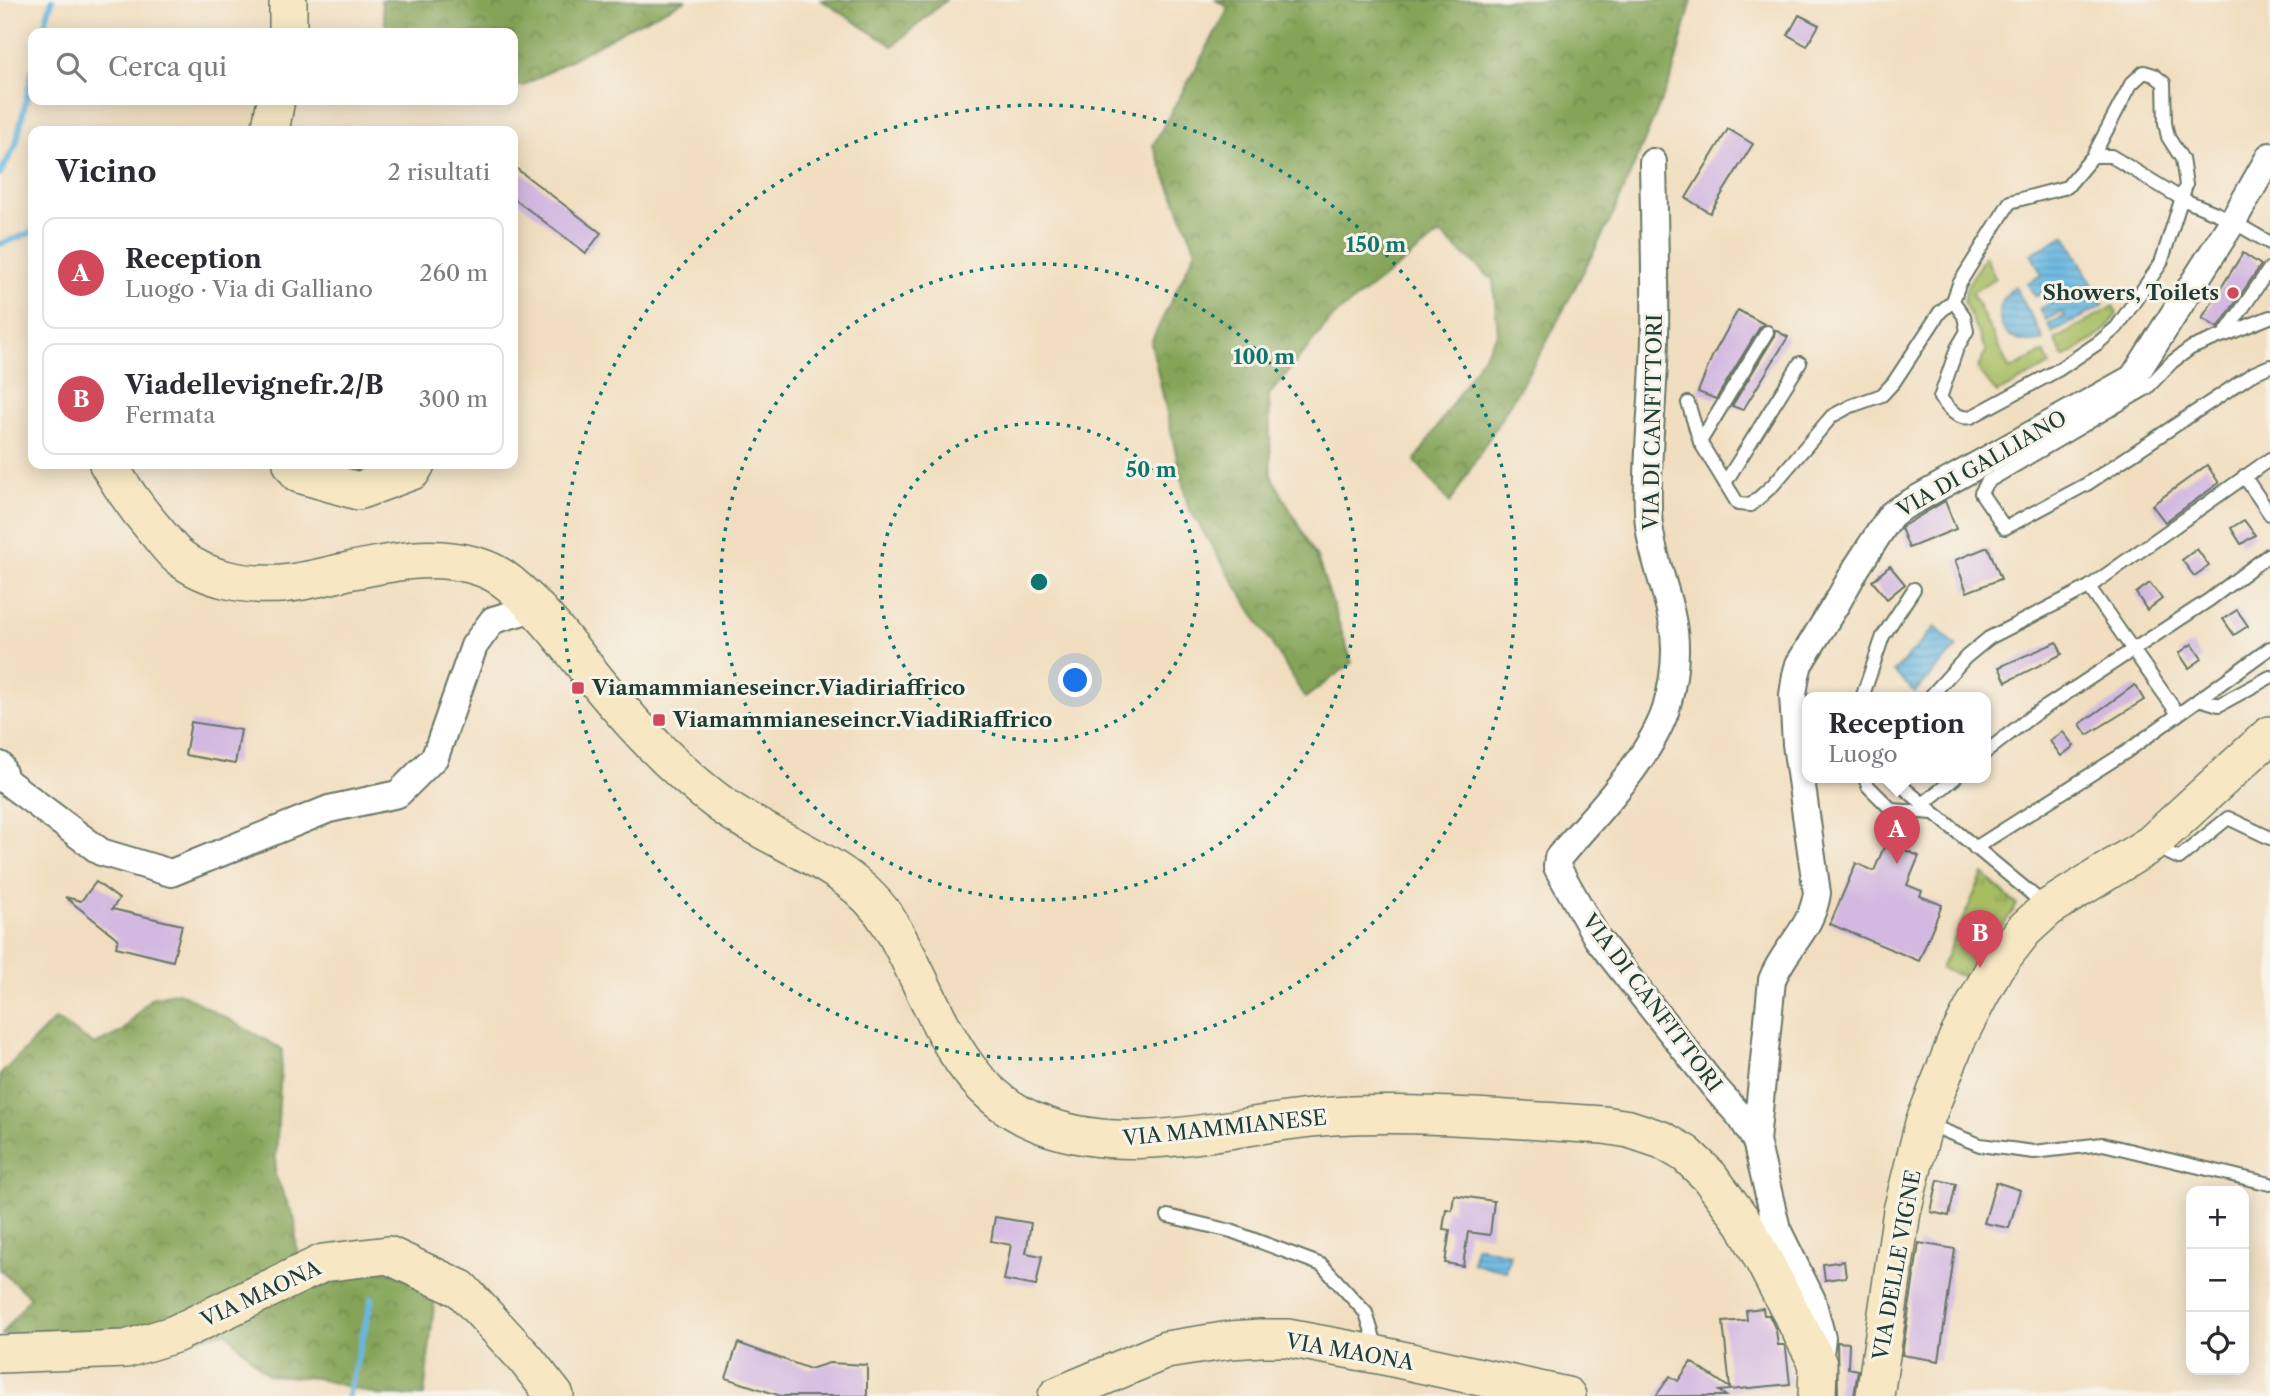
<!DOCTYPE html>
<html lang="it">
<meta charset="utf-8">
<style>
:root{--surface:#fff;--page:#f7f7f7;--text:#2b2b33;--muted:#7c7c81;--line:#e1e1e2;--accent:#d1495b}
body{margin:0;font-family:"Libre Caslon Text",serif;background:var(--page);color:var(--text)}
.controls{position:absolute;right:21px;bottom:21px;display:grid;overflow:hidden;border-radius:14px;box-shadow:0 4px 18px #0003}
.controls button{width:63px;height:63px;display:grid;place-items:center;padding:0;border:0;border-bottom:2px solid var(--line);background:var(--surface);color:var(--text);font:35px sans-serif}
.you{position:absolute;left:1076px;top:681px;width:24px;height:24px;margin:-18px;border:5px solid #fff;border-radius:50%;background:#1a73e8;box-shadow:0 0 0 10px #1a73e833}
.badge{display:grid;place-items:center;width:46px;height:46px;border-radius:50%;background:var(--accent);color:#fff;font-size:23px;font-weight:700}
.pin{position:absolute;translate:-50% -58px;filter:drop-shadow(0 2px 4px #0008)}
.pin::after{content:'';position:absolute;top:37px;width:24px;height:21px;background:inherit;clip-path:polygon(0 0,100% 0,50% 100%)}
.popup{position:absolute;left:1802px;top:692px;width:189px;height:91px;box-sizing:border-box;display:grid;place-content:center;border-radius:14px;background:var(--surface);filter:drop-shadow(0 2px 5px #0005);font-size:23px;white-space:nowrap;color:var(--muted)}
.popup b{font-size:26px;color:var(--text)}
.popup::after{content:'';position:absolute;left:50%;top:100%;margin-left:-14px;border:14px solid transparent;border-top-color:var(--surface)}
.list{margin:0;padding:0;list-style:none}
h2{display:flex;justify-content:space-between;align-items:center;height:91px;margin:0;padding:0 28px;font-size:30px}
h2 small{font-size:23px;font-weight:400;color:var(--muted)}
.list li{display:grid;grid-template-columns:46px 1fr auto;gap:21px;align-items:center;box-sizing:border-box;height:112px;margin:0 14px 14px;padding:0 14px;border:2px solid var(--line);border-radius:14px}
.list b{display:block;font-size:26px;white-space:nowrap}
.list p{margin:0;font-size:23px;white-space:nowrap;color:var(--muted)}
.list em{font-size:23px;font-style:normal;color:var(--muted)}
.icon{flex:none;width:38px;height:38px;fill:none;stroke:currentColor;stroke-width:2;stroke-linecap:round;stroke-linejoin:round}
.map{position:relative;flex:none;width:2270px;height:1396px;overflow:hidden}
.search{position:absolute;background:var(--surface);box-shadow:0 4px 18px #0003;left:28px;top:28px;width:490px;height:77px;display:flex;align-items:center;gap:18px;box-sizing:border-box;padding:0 24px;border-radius:14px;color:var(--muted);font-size:26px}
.panel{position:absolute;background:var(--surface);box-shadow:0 4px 18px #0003;left:28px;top:126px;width:490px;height:343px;border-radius:14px}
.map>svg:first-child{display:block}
.grass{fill:#a7bd62;stroke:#637d4b;stroke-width:2}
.forest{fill:url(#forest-crowns);stroke:#527046;stroke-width:2}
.park{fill:url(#park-tufts);stroke:#637d4b;stroke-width:2}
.water{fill:url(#water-rules);stroke:#437a8b;stroke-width:2}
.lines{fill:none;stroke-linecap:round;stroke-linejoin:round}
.stream{stroke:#67b7e2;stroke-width:6}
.building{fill:#d3b9e1}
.lane-casing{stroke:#687565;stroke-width:16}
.street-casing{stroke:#687565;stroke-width:30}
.secondary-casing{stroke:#687565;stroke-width:40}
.lane{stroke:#fff;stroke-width:12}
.street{stroke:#fff;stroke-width:26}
.secondary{stroke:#f7e8c3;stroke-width:37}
.ring{fill:none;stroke:#0f766e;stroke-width:3.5;stroke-dasharray:3.5 7}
.poi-dot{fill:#d1495b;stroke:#f7f3e8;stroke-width:2.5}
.labels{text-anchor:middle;stroke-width:6;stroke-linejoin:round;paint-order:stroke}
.poi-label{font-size:21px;font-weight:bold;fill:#1f3d34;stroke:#f7f3e8;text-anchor:start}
.street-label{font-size:21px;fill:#1f3d34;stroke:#f7f3e8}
.centre{fill:#0f766e;stroke:#f7f3e8;stroke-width:3.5}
.ring-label{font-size:21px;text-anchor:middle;font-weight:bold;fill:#0f766e;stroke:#f7f3e8;stroke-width:6;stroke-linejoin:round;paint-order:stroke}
</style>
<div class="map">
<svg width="2270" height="1396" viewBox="0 0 2270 1396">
<defs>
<pattern id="forest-crowns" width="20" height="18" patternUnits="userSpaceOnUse" patternTransform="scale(1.75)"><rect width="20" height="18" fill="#85a458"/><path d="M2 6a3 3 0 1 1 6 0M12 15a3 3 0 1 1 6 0" fill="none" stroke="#6c874a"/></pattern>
<pattern id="park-tufts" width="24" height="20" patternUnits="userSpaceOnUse" patternTransform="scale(1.75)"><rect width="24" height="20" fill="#a7bd62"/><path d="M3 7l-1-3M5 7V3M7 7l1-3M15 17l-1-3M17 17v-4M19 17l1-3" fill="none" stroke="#879b52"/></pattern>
<pattern id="water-rules" width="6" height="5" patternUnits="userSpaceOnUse" patternTransform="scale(1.75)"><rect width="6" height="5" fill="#67b7e2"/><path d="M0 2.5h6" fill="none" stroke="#5496b8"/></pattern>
</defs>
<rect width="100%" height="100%" fill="#f7f3e8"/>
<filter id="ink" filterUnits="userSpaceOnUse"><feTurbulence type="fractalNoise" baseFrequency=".0143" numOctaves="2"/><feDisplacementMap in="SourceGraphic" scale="14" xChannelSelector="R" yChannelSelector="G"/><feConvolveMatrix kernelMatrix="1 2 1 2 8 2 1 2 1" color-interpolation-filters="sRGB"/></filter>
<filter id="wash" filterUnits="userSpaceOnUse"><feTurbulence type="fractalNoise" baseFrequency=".00686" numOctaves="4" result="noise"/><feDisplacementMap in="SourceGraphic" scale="28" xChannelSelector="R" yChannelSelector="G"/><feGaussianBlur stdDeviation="1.57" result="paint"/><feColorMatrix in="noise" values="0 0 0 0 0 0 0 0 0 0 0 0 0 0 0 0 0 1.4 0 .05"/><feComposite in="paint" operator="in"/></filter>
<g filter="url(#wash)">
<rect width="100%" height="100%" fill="#f1dec0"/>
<g class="grass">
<path d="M1985,256L1995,278L1972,293L2010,370L2044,352L2050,365L1997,393L1982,376L1978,368L1986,351L1964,302L1967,286Z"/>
<path d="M2113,306L2117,313C2107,335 2084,345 2064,358L2055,340Z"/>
</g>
<g class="forest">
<path d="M381,0H686L630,27L523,86H513V33H387Z"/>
<path d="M821,0H946L893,46Z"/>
<path d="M1216,0H1692L1672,76L1612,217L1544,347L1450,503L1415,461L1498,333L1493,280L1440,234L1333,317L1269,395L1271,475L1318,560L1352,663L1305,698L1188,507L1151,342L1196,250L1153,145L1229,8Z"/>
<path d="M179,992L282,1049L275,1175L295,1220L297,1255L395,1273L435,1296L424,1396L377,1395L316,1378L268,1375L226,1332L203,1337L2,1335L30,1297L0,1270V1075L55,1019L95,1045L123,1031L151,998Z"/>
</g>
<path class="park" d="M1983,874L2017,905L1968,978L1941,969Z"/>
<g class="water">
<path d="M2065,235L2104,305L2052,333L2048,325L2064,316L2062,312L2046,320L2040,309L2057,300L2050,289L2035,297L2027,283L2042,275L2031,254Z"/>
<path d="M2015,286L2044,340C2004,352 1983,312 2015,286Z"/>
<path d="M1935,627L1957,647L1915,692L1894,672Z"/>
<path d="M1476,1246L1510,1254L1506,1271L1472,1263Z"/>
</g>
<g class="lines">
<g class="stream">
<path d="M42,33L52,0"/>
<path d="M0,174L16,144L33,69"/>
<path d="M0,244L33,232"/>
<path d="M348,1396L372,1298"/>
</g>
</g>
<g id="blocks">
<g class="building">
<path d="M1799,15L1819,25L1807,46L1788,35Z"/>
<path d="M1728,129L1753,144L1710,213L1686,198Z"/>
<path d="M513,166L601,233L586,253L513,198Z"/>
<path d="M2243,253L2261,265L2218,328L2202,318Z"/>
<path d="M1738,310L1764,324L1760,327L1716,399L1698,392L1712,357Z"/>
<path d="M1775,330L1788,337L1743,410L1732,406L1774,337Z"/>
<path d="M2207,465L2219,483L2165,522L2152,505Z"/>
<path d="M1945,501L1956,529L1909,548L1901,528L1903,526Z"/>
<path d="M2244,520L2255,535L2241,544L2231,528Z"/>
<path d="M1988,547L2001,579L1967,592L1955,560Z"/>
<path d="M2197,549L2209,566L2194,576L2182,560Z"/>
<path d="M1890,566L1905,584L1887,599L1872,581Z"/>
<path d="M2150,583L2162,599L2147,610L2136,593Z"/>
<path d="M2237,610L2248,626L2234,635L2223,619Z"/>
<path d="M2057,642L2062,654L2006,682L1999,667Z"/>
<path d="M2192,644L2202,659L2189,668L2179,653Z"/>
<path d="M2135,685L2144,700L2087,735L2080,724Z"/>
<path d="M191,722L241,730L235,764L185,755Z"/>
<path d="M2063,732L2074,746L2061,756L2050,741Z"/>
<path d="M1886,842L1919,856L1907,885L1922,891L1920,896L1942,905L1919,961L1830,924L1856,863L1874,871Z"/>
<path d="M96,882L119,899L112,909L182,925L173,961L116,947L118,939L65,897L81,901Z"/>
<path d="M1938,1180L1956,1184L1949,1216L1931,1212Z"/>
<path d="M1996,1182L2020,1190L2009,1228L1984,1223Z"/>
<path d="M1454,1195L1494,1201L1490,1235L1468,1232L1463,1266L1445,1263L1450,1230L1443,1229L1446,1209L1452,1210Z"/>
<path d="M995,1217L1031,1223L1026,1253L1042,1256L1036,1286L1004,1280L1011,1245L991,1241Z"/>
<path d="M1919,1243L1955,1249L1939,1361L1902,1355Z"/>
<path d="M1844,1261L1846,1277L1825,1280L1823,1264Z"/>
<path d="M1763,1308L1764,1315H1769L1776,1330L1778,1345H1784L1786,1349L1790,1384L1719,1391L1726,1396H1656L1670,1376L1678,1381L1691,1362L1730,1388L1723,1322L1747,1320L1746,1310Z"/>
<path d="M1837,1342L1849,1343L1848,1368L1858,1370L1854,1396H1838Z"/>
<path d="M738,1343L810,1369L829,1363L867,1365V1396H781L726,1378Z"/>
</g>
</g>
</g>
<g filter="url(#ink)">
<use href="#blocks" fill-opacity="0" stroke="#687565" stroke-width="2"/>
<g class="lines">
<defs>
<g id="lane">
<path d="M2093,156L2131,84L2144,72L2154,75L2164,83L2165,123L2168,137L2182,159L2186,185L2161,263L2117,327L2098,343L2058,370L1971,417C1956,420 1949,408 1940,398L1957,348L1967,331L1964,316L1953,301L1959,284L2010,202L2067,187L2093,156H2111L2182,199L2223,216L2270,243"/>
<path d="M2270,268L2224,335L2191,348L2172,362L2147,388L1987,482L1981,493L2005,528L2087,484L2254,373L2270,366"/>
<path d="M2225,335L2270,317"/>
<path d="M1688,403L1700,442L1738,504L1751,505L1773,485L1832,416L1851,406L1882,395L1894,382L1940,312L1953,301"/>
<path d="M1700,442L1767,332"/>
<path d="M2244,476L2270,514"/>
<path d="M1725,483L1800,363"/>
<path d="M2089,587L2178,714"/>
<path d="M1862,698L1883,636L1914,589"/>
<path d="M1929,698L1966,657L1989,638L2089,587L2270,459"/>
<path d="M2199,699L2219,705L2270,677"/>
<path d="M1986,752L2032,716L2209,600L2270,554"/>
<path d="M1865,778L1868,786L1892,810L1933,813"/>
<path d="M1892,778L2045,905"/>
<path d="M1923,804L1955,778"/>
<path d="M2156,847L2179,858L2228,818L2270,838"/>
<path d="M1975,848L2126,752L2270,648"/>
<path d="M1927,1124L1980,1145L2034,1152L2103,1144L2270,1184"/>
<path d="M1168,1216L1231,1231L1322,1265L1366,1313L1377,1348"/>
</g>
<g id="street">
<path d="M1653,162C1654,220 1656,278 1655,337C1654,395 1646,453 1648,511C1649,549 1665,583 1672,619C1678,648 1674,681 1666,709C1649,761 1593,816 1558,858L1557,867L1597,938L1716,1089L1741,1117L1756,1141L1777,1229L1812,1300L1822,1338L1819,1362"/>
<path d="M0,765L6,781L101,852L171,873L329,809L398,794L435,757L474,646L493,620L534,608"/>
<path d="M1756,1141L1772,980C1784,948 1812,930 1817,893L1796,744L1793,695L1796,675L1799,664L1838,601L1857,567L1891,515L1899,509L2133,378L2233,221L2270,156"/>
</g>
<g id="secondary">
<path d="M288,33V0"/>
<path d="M270,131L276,100"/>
<path d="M108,464C122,488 137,509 155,530C163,539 170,550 179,557C207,580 247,586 282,584C305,582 330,575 353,570C386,564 419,556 452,561C474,564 492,569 509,583C552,618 581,665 617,705C647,740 685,778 722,805C777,845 853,863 890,924C936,1000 953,1094 1046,1126C1140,1159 1237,1122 1333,1116C1423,1111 1514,1120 1604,1125L1629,1129L1662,1140L1686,1154L1709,1176L1744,1223L1818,1364L1817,1396"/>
<path d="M292,464L299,474L358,491L412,471L416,464"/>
<path d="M0,1354L126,1349L175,1334L323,1263L388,1255L461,1289L525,1358L555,1396"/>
<path d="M1057,1396L1166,1350L1230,1340L1261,1338H1287L1379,1355L1567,1396"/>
<path d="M1875,1396L1902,1211L1924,1123L1957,1039L1995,967L2024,930L2048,908L2151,844L2270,735"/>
</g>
</defs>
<use href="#lane" class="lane-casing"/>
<use href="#street" class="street-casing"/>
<use href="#secondary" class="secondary-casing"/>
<use href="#lane" class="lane"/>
<use href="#street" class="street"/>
<use href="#secondary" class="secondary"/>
</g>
</g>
<g class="ring">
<circle cx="1039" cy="582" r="159"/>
<circle cx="1039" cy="582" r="318"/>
<circle cx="1039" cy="582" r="477"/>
</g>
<g class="poi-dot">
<circle cx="2233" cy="293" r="7"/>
<rect x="571" y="681" width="14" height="14" rx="3.5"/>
<rect x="652" y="713" width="14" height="14" rx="3.5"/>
</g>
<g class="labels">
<g class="poi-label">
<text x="2219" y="300" text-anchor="end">Showers, Toilets</text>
<text x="592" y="695">Viamammianeseincr.Viadiriaffrico</text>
<text x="673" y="727">Viamammianeseincr.ViadiRiaffrico</text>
</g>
<g class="street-label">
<text transform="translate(1653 422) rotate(-89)" y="7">VIA DI CANFITTORI</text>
<text transform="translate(1982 464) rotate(-30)" y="7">VIA DI GALLIANO</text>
<text transform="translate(1652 1003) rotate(53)" y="7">VIA DI CANFITTORI</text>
<text transform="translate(1225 1128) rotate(-6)" y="7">VIA MAMMIANESE</text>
<text transform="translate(1897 1265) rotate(-80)" y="7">VIA DELLE VIGNE</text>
<text transform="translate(261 1294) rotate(-25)" y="7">VIA MAONA</text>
<text transform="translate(1350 1352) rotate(10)" y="7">VIA MAONA</text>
</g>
</g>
<circle cx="1039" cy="582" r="10" class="centre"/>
<g class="ring-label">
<text x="1376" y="252">150 m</text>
<text x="1264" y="364">100 m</text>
<text x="1151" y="477">50 m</text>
</g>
</svg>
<div class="controls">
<button>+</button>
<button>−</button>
<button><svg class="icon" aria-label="locate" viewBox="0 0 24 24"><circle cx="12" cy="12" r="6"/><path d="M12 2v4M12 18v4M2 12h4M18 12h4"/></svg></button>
</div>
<div class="you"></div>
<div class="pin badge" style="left:1897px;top:864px">A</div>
<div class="popup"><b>Reception</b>Luogo</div>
<div class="pin badge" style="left:1980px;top:968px">B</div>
<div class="search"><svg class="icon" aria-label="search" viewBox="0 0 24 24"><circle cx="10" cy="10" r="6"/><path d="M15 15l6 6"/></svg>Cerca qui</div>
<section class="panel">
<h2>Vicino<small>2 risultati</small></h2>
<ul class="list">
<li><span class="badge">A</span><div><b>Reception</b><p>Luogo · Via di Galliano</p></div><em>260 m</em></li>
<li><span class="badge">B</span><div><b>Viadellevignefr.2/B</b><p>Fermata</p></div><em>300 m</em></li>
</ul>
</section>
</div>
